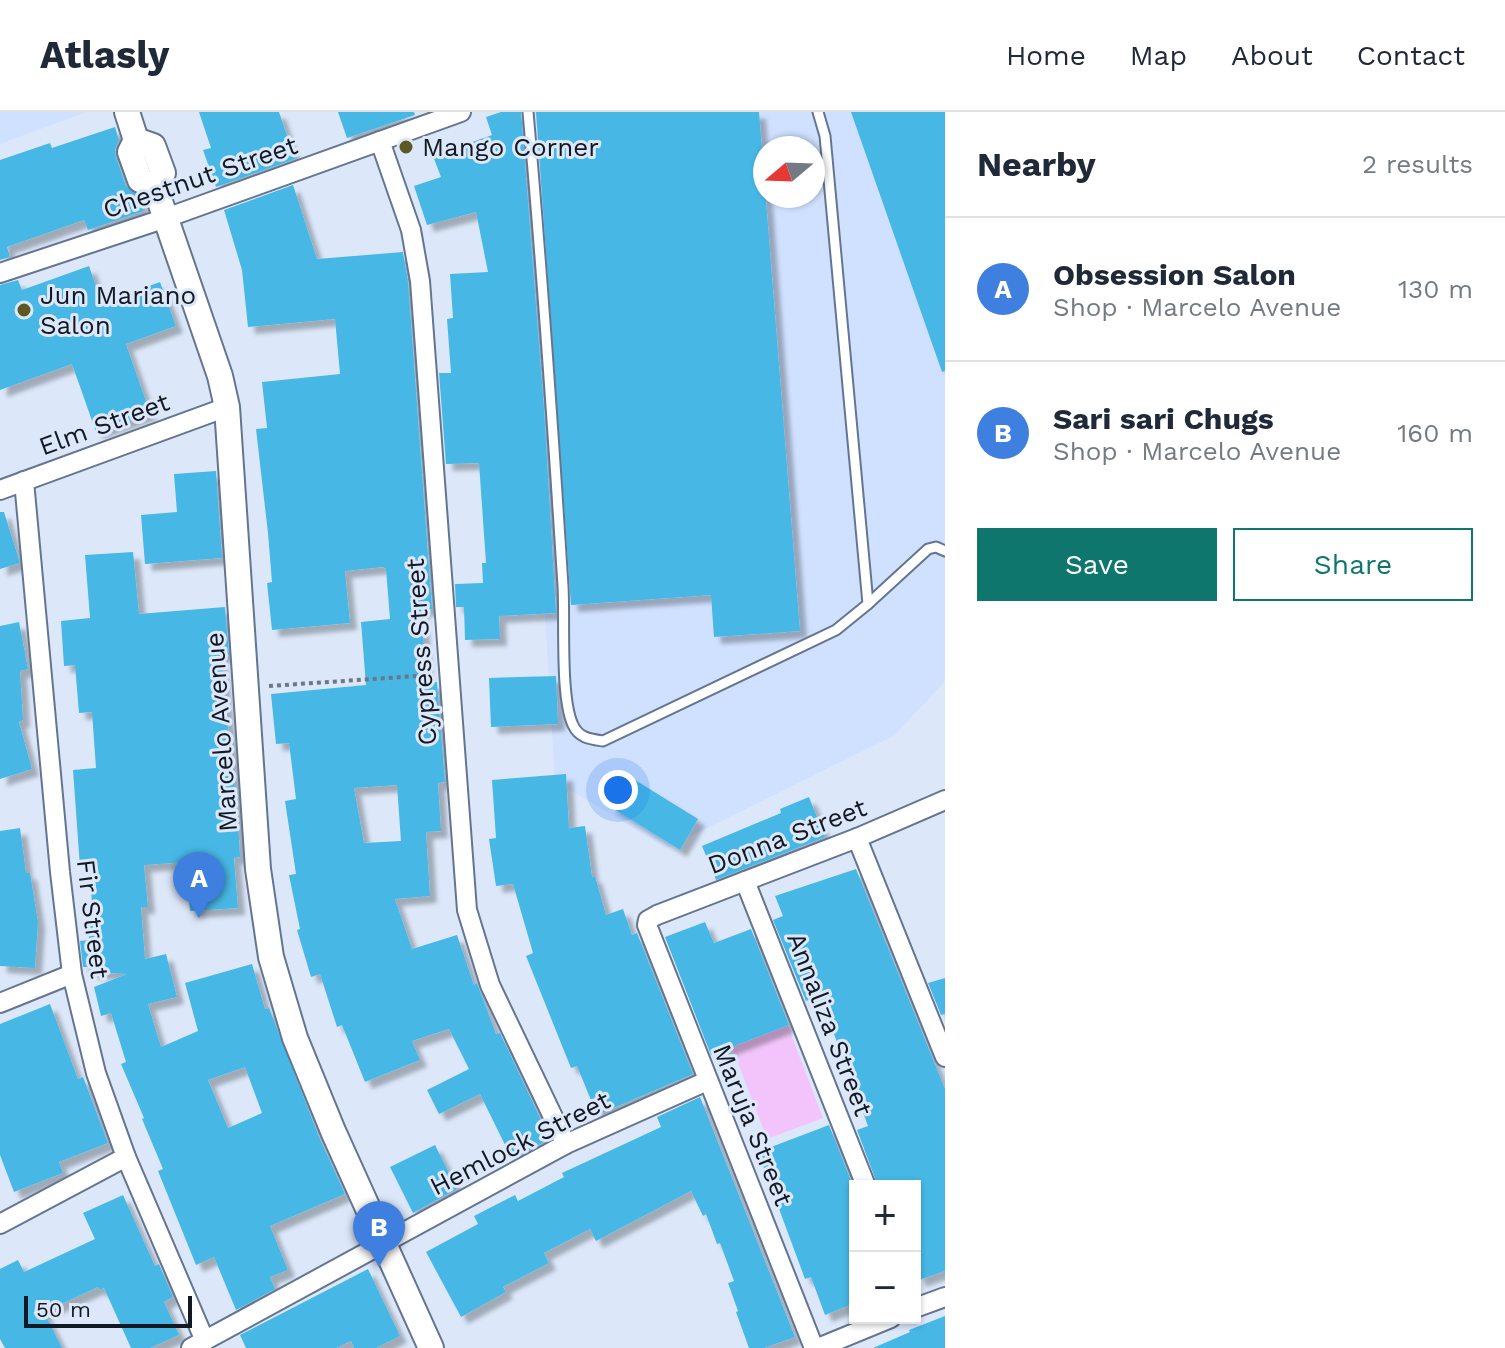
<!DOCTYPE html>
<meta charset="utf-8">
<style>
:root{--surface:#fff;--page:#f2f2f3;--text:#1f2937;--muted:#747a83;--line:#e0e1e3;--accent:#0f766e}
body{margin:0;font-family:"Work Sans",sans-serif;background:var(--page);color:var(--text)}
.controls{position:absolute;right:24px;bottom:24px;display:grid;overflow:hidden;border-radius:0px;box-shadow:0 2px 6px #0004}
.controls button{width:72px;height:72px;display:grid;place-items:center;padding:0;border:0;border-bottom:2px solid var(--line);background:var(--surface);color:var(--text);font:40px sans-serif}
.compass{position:absolute;left:753px;top:24px;width:72px;height:72px;border-radius:50%;background:var(--surface);box-shadow:0 2px 6px #0004;rotate:251deg}
.scale{position:absolute;left:24px;bottom:20px;width:168px;box-sizing:border-box;padding-left:8px;border:4px solid #121923;border-top:0;font-size:22px;line-height:28px;white-space:nowrap;color:#121923;-webkit-text-stroke:6px #dce8fa;paint-order:stroke}
.you{position:absolute;left:618px;top:678px;width:28px;height:28px;margin:-20px;border:6px solid #fff;border-radius:50%;background:#1a73e8;box-shadow:0 0 0 12px #1a73e833}
.badge{display:grid;place-items:center;width:52px;height:52px;border-radius:50%;background:var(--accent);color:#fff;font-size:26px;font-weight:700}
.pin{position:absolute;translate:-50% -66px;filter:drop-shadow(0 2px 4px #0008)}
.pin::after{content:'';position:absolute;top:42px;width:28px;height:24px;background:inherit;clip-path:polygon(0 0,100% 0,50% 100%)}
.list{margin:0;padding:0;list-style:none}
h2{display:flex;justify-content:space-between;align-items:center;height:104px;margin:0;padding:0 32px;font-size:34px}
h2 small{font-size:26px;font-weight:400;color:var(--muted)}
.list li{display:grid;grid-template-columns:52px 1fr auto;gap:24px;align-items:center;box-sizing:border-box;height:144px;padding:0 32px;border-top:2px solid var(--line)}
.list b{display:block;font-size:30px;white-space:nowrap}
.list p{margin:0;font-size:26px;white-space:nowrap;color:var(--muted)}
.list em{font-size:26px;font-style:normal;color:var(--muted)}
.actions{display:flex;gap:16px;padding:24px 32px}
.actions a{flex:1;padding:18px 0;border:2px solid var(--accent);border-radius:0px;text-align:center;font-size:28px;color:var(--accent)}
.actions .main{background:var(--accent);color:#fff}
.map{position:relative;flex:none;width:945px;height:1236px;overflow:hidden}
header{display:flex;align-items:center;gap:48px;box-sizing:border-box;height:112px;padding:0 40px;background:var(--surface);border-bottom:2px solid var(--line)}
header strong{font-size:38px}
nav{display:flex;gap:44px;margin-inline-start:auto;font-size:28px}
main{display:flex}
aside{flex:1;background:var(--surface)}
.map>svg:first-child{display:block}
.built{fill:#cfe1ff;fill-rule:evenodd}
.green{fill:#f3c4fb}
.building{fill:#46b8e6;fill-rule:evenodd;filter:url(#shadow)}
.lines{fill:none;stroke-linecap:round;stroke-linejoin:round}
.service-casing{stroke:#647590;stroke-width:13}
.minor-casing{stroke:#647590;stroke-width:22}
.tertiary-casing{stroke:#647590;stroke-width:28}
.path{stroke:#6e7785;stroke-width:4;stroke-dasharray:4 4;stroke-linecap:butt}
.service{stroke:#fff;stroke-width:9}
.minor{stroke:#fff;stroke-width:18}
.tertiary{stroke:#fff;stroke-width:24}
.poi-dot{fill:#5d5925;stroke:#dce8fa;stroke-width:3}
.labels{text-anchor:middle;stroke-width:6;stroke-linejoin:round;paint-order:stroke}
.poi-label{font-size:26px;fill:#121923;stroke:#dce8fa;text-anchor:start}
.street-label{font-size:26px;fill:#121923;stroke:#dce8fa}
</style>
<header>
<strong>Atlasly</strong>
<nav><a>Home</a><a>Map</a><a>About</a><a>Contact</a></nav>
</header>
<main>
<div class="map">
<svg width="945" height="1236" viewBox="0 0 945 1236">
<defs>
<filter id="shadow"><feDropShadow dx="7" dy="7" stdDeviation="2" flood-color="#0004"/></filter>
</defs>
<rect width="100%" height="100%" fill="#dce8fa"/>
<g class="built">
<path d="M0,0H86L0,32Z"/>
<path d="M515,0H945V569L895,623L667,736L555,669ZM765,36H813V84H765Z"/>
</g>
<path class="green" d="M786,909L823,1006L767,1027L730,930Z"/>
<g class="building">
<path d="M199,0H279L295,47L216,75L203,38L211,36Z"/>
<path d="M338,0H414L415,3L347,26Z"/>
<path d="M501,0H521L544,297L556,501L499,504L500,527L465,528L464,495H456L455,472L483,471L482,451H486L479,351L446,352L439,261H451L447,207L453,206L450,162L488,160L476,100L427,113L414,74L441,65L433,44L492,23L486,5Z"/>
<path d="M536,0H759L800,519L714,525L711,483L571,493Z"/>
<path d="M851,0H945V259L942,260Z"/>
<path d="M115,15L119,28L115,38L116,45L126,74L139,84L144,99L88,118L84,108L7,135L10,145L0,148V48L50,31L52,36Z"/>
<path d="M293,73L317,147L403,140L408,170L432,497L421,498L427,571L437,570L445,670L438,671L441,719L426,720L430,784L395,787L412,837L457,823L474,873L477,871L496,922L500,921L550,1027L512,1047L480,982L439,1002L427,978L469,957L449,917L412,929L420,948L365,970L342,913L337,915L320,862L311,865L297,818L300,817L289,763L296,762L285,689L296,687L289,631L276,632L271,582L366,573L361,510L390,507L386,457L383,455L345,459L350,511L272,518L267,471L272,470L268,421L256,317L267,316L262,270L340,262L335,207L248,215L242,158L224,98ZM397,673L401,729L364,731L354,676Z"/>
<path d="M89,154L102,191L160,170L176,214L126,232L150,301L96,320L72,252L0,278V173L18,168L22,178Z"/>
<path d="M216,359L222,446L145,452L141,403L177,400L174,362Z"/>
<path d="M0,400H4L20,451L0,457Z"/>
<path d="M133,440L139,502L225,495L229,543L220,544L237,693L240,745L234,746L238,796L190,799L186,750L144,753L148,795H141L145,847L166,842L177,885L148,892L161,935L198,919L185,871L252,852L265,897L269,896L319,1025L345,1082L270,1114L288,1158L270,1165L275,1177L236,1198L214,1145L196,1153L158,1059L163,1057L142,1007L144,1006L121,952L126,950L111,901L101,904L94,875L127,862L90,860L89,855H83L80,829L89,828L87,804L93,803L89,754L80,755L73,658L96,656L92,600L79,601L75,553L64,554L61,509L90,506L85,443ZM245,955L262,1001L228,1016L208,968Z"/>
<path d="M19,510L28,557L20,559L23,608L19,610L32,657L0,667V514Z"/>
<path d="M556,564L558,612L491,615L489,566Z"/>
<path d="M566,662L569,716L585,714L592,765L595,764L606,803L623,797L632,823L637,821L693,962L597,1003L577,954L571,956L526,844L533,841L513,772L496,774L489,727L496,726L492,668Z"/>
<path d="M627,663L698,707L680,738L609,694Z"/>
<path d="M809,685L825,725L716,768L702,734L781,701L780,697Z"/>
<path d="M20,716L26,761H30L38,810L35,856L0,854V719Z"/>
<path d="M856,757L945,977V1159L919,1168L915,1156V1074H878L857,1018L868,1014L820,884L806,889L773,808L783,804L775,784Z"/>
<path d="M705,810L714,831L751,817L789,913L711,943L665,825Z"/>
<path d="M945,866V902L941,903L928,871Z"/>
<path d="M50,892L78,967L83,965L108,1031L59,1050L63,1061L14,1080L0,1043V912Z"/>
<path d="M700,985L795,1225L764,1236H749L736,1200L738,1199L728,1171L734,1169L720,1131L717,1132L706,1102L703,1104L691,1079L596,1129L590,1117L544,1141L549,1151L503,1175L506,1180L461,1205L426,1140L478,1112L474,1104L515,1083L518,1089L564,1065L562,1061L661,1015L657,1005Z"/>
<path d="M829,1013L855,1079V1191L825,1203L811,1165L805,1167L758,1040Z"/>
<path d="M435,1033L457,1077L413,1101L390,1055Z"/>
<path d="M123,1083L155,1154L159,1152L173,1185L164,1190L179,1223L150,1236H131L104,1176L100,1178L98,1175L44,1200L62,1236H5L0,1227V1157L18,1148L24,1160L95,1127L83,1101Z"/>
<path d="M368,1157L400,1224L376,1236H354L351,1229L336,1236H246L240,1223Z"/>
<path d="M945,1204V1236H873L910,1220L909,1218Z"/>
</g>
<g class="lines">
<defs>
<g id="service">
<path d="M528,0C542,158 553,316 563,474C565,507 560,586 573,613C579,626 590,627 603,629L836,518L868,492L825,24L818,0"/>
<path d="M868,492L928,437L936,435L945,439"/>
</g>
<g id="minor">
<path d="M380,29L411,118L420,169L467,798L490,873L566,1032"/>
<path d="M0,161L166,106L461,0"/>
<path d="M24,369L60,760L72,862L96,961L126,1045L205,1229"/>
<path d="M0,378L227,295"/>
<path d="M857,726L945,945"/>
<path d="M745,769L866,1074"/>
<path d="M0,891L72,862"/>
<path d="M0,1112L126,1045"/>
<path d="M915,1196L945,1185"/>
<path d="M191,1236L566,1032L707,969"/>
<path d="M814,1236L647,813L648,808L657,803L857,726L945,688"/>
<path d="M818,1236L891,1206"/>
</g>
<g id="tertiary">
<path d="M127,0L136,28L130,40L140,68L155,75L220,264L227,295L258,757L271,845L295,926L333,1019L431,1236"/>
<path d="M136,28L153,34L163,61L155,75"/>
</g>
</defs>
<use href="#service" class="service-casing"/>
<use href="#minor" class="minor-casing"/>
<use href="#tertiary" class="tertiary-casing"/>
<path class="path" d="M269,574L432,563"/>
<use href="#service" class="service"/>
<use href="#minor" class="minor"/>
<use href="#tertiary" class="tertiary"/>
</g>
<g class="poi-dot">
<circle cx="406" cy="35" r="8"/>
<circle cx="24" cy="198" r="8"/>
</g>
<g class="labels">
<g class="poi-label">
<text x="422" y="44">Mango Corner</text>
<text x="40" y="192">Jun Mariano<tspan x="40" dy="30">Salon</tspan></text>
</g>
<g class="street-label">
<text transform="translate(200 65) rotate(-19)" y="9">Chestnut Street</text>
<text transform="translate(104 312) rotate(-20)" y="9">Elm Street</text>
<text transform="translate(421 540) rotate(-94)" y="9">Cypress Street</text>
<text transform="translate(221 620) rotate(-94)" y="9">Marcelo Avenue</text>
<text transform="translate(787 724) rotate(-21)" y="9">Donna Street</text>
<text transform="translate(93 807) rotate(83)" y="9">Fir Street</text>
<text transform="translate(830 912) rotate(69)" y="9">Annaliza Street</text>
<text transform="translate(753 1013) rotate(68)" y="9">Maruja Street</text>
<text transform="translate(520 1031) rotate(-27)" y="9">Hemlock Street</text>
</g>
</g>
</svg>
<div class="controls">
<button>+</button>
<button>−</button>
</div>
<svg class="compass" viewBox="-18 -18 36 36"><path d="M0-13l5 13h-10z" fill="#e53935"/><path d="M0 13l5-13h-10z" fill="#747a83"/></svg>
<div class="scale">50 m</div>
<div class="you"></div>
<div class="pin badge" style="left:199px;top:806px;background:#3f7fe0">A</div>
<div class="pin badge" style="left:379px;top:1155px;background:#3f7fe0">B</div>
</div>
<aside>
<h2>Nearby<small>2 results</small></h2>
<ul class="list">
<li><span class="badge" style="background:#3f7fe0">A</span><div><b>Obsession Salon</b><p>Shop · Marcelo Avenue</p></div><em>130 m</em></li>
<li><span class="badge" style="background:#3f7fe0">B</span><div><b>Sari sari Chugs</b><p>Shop · Marcelo Avenue</p></div><em>160 m</em></li>
</ul>
<div class="actions"><a class="main">Save</a><a>Share</a></div>
</aside>
</main>
